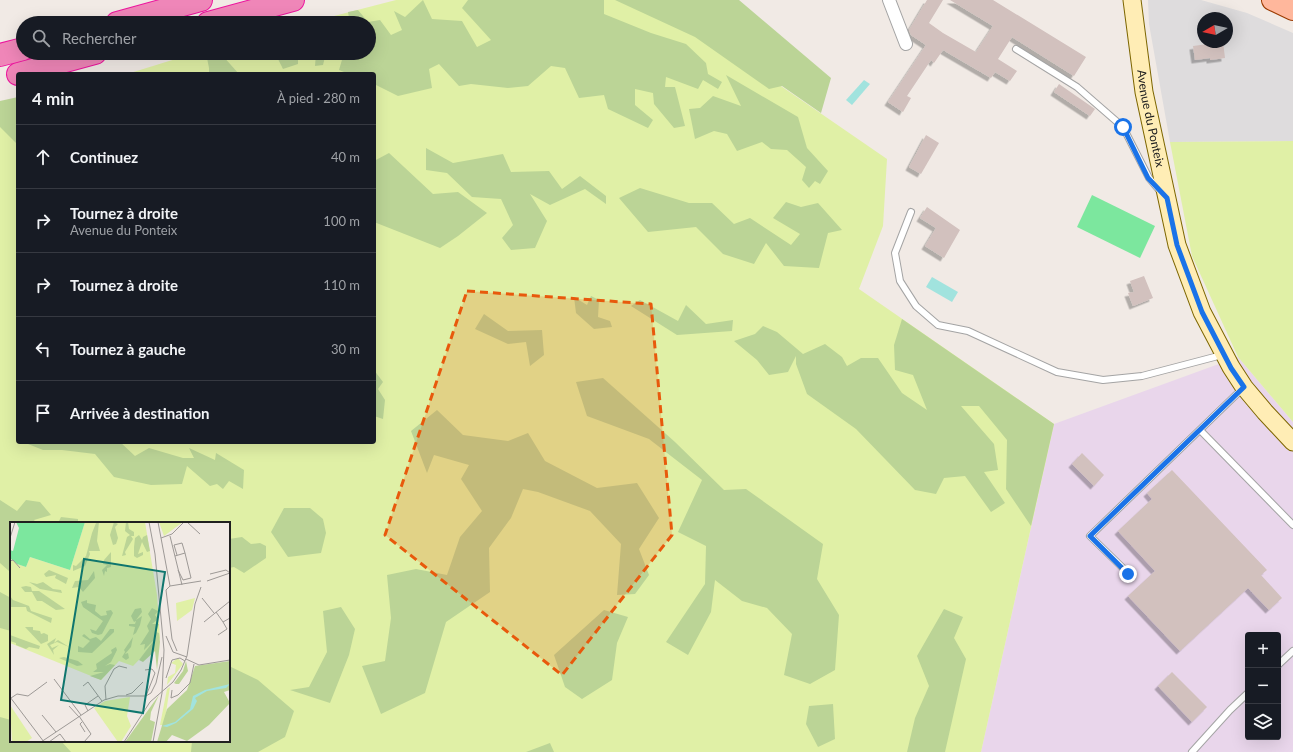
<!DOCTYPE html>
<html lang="fr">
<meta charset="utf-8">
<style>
:root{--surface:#171b24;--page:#20242c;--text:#f1f3f6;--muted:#9ea1a6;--line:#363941}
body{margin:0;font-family:Lato,sans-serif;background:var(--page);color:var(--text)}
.controls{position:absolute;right:12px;bottom:12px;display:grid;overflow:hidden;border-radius:4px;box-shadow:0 4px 16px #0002}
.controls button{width:36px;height:36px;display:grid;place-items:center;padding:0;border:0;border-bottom:1px solid var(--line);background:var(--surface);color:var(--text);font:20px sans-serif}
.compass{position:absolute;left:1197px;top:12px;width:36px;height:36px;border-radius:50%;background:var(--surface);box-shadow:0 4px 16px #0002;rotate:261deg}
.stop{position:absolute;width:12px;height:12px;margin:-9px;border:3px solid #1a73e8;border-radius:50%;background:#fff}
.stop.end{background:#1a73e8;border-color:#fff;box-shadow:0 1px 4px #0008}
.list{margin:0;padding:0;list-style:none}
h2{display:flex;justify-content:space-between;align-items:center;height:52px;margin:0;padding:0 16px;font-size:17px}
h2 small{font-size:13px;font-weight:400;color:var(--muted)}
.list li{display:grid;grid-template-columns:26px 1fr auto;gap:12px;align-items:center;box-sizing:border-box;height:64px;padding:0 16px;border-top:1px solid var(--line)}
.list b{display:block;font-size:15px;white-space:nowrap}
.list p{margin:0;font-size:13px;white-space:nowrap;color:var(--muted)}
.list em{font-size:13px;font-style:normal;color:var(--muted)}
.icon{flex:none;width:22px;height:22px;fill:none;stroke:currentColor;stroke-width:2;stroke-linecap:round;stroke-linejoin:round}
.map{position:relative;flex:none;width:1293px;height:752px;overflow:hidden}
.search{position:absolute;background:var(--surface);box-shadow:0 4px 16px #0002;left:16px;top:16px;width:360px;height:44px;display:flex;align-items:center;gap:10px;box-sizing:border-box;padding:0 14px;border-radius:22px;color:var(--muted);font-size:15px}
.panel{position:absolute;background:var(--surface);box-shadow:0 4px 16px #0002;left:16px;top:72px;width:360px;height:372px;border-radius:4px}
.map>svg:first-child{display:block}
.residential{fill:#dedcdd;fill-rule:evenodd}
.industrial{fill:#e9d6eb;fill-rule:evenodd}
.grass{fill:#e0f0a6;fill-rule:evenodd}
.forest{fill:#bbd496}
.pitch{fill:#7ce79e}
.water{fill:#a1e3de}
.building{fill:#d2c1be;filter:url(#shadow)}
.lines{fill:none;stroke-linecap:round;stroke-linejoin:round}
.lane-casing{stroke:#a4a4a4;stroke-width:8}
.street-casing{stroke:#a4a4a4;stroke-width:14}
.secondary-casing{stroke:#7d6600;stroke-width:19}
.primary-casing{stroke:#9b3a00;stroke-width:22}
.highway-casing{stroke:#ec159e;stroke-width:24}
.lane{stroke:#fff;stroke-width:6}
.street{stroke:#fff;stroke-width:12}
.secondary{stroke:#ffedb5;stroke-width:17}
.primary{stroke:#ffb79c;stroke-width:20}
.highway{stroke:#ef86b8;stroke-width:22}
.route{stroke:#1a73e8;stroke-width:5}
.marked{fill:#e8590c;fill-opacity:0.2;stroke:#e8590c;stroke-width:3;stroke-dasharray:8 5;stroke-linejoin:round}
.labels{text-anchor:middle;stroke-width:3;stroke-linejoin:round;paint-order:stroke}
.street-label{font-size:12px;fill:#202020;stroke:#fff}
.inset-road{fill:none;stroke:#9d9996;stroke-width:1}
.view{fill:#0f766e;fill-opacity:0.15;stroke:#0f766e;stroke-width:2}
.inset-edge{fill:none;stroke:#202020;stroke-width:2}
</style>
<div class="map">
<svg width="1293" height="752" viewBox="0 0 1293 752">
<defs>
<filter id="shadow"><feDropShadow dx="-3.5" dy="3.5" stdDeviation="0" flood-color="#0004"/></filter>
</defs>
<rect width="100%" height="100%" fill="#f1eae5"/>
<path class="residential" d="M1148,0H1201L1247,13L1293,33V141L1170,142L1149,24ZM1203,18H1227V42H1203Z"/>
<path class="industrial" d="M1238,357L1293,422V752H981L1054,424ZM1248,635H1278V737H1248Z"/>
<g class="grass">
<path d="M396,0H656L887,159L883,226L859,289L1054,424L981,752H0V114L18,108V442H374V74H127L195,53H369V23H307ZM11,523H229V741H11Z"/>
<path d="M1293,141V422L1238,357L1192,256L1170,142Z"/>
</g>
<g class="forest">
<path d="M423,0L432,19L462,21L477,47L491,40L462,8L468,0H604V14L651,33L686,44L706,63L708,74L722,82L718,89L703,80L698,89L666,77L665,87H675L685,126L674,128L654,104L653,93L635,89V105L653,120L648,128L608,109L604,95L579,98L565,68L551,66L528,86L508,88L471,84L459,86L439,64L429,69L432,88L398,96L374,84V74H349L339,70L344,53H369V23H350L348,12L358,10L368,22L380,20L391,35L402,30L394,11L405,17Z"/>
<path d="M615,0H739L831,78L821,113L782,86L769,89L695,37Z"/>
<path d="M264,53H326L323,65L315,66L316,54L298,53V64L283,69L277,57L264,55Z"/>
<path d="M222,55L239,74H209V68L207,58Z"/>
<path d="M726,75L798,117L807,148L828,171L820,184L815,181L809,188L802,180L806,167L787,150L771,149L762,142L737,151L727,134L714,131L695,139L689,109L700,108L713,96L741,106Z"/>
<path d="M18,97V142L16,143L0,127V101Z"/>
<path d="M426,148L453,163L503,154L511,172L549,171L562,189L580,176L606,196V204L585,189L550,205L530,194L547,221L535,248L511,250L502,238L513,225L501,199L472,197L447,173L426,170Z"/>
<path d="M389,153L433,194L458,192L487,213L458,236L440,248L374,222V161Z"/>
<path d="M640,188L689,203H712L734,224L750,218L791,245L800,234L773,218L786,202L801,207L818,203L842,230L828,233L819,268L784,266L766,243L754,264L723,254L696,227L648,232L619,198Z"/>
<path d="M591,296L599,300L598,317L610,321L612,327L594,329L576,313L574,297L587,305Z"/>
<path d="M640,300L678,321L686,305L706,324L733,320L732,331L677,335L631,306Z"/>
<path d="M484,314L508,331L542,330L544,355L530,366L526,342L508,344L475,329Z"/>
<path d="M902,319L1054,424L1031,526L1006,489L1007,440L979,406H961L994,444L998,470L984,472L1005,503L991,512L965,476L944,478L936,494L915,490L856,429L807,394L796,364V356L788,372L769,375L757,360L734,341L755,334L763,326L777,332L803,354L825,344L842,357L847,366L861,358H878L902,393L927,410L913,375L895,370L894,345Z"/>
<path d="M374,370L383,382L378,389L385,400L383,419L374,416Z"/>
<path d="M603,378L675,442L724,490L746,489L823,544L817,579L839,615L835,670L810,684L784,675L792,634L767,608L742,601L715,580L711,612L688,655L666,642L705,584L706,546L678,532L702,480L649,439L587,416L576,382Z"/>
<path d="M437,410L463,435L508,441L528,433L545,461L597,488L637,483L659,518L639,549L649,575L635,594L617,595L621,544L590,511L538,492L523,489L511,518L489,548L490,592L446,622L425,693L381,714L362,666L385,661L391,618L387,575L416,569L447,575L460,537L482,511L461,479L469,465L434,455L427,473L411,431Z"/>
<path d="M23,442H120L135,456L149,448L183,458H194L189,448L215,460L216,453L244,470L243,489L229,481L223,489L217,484L210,486L187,466L182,484L151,485L114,477L95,454L62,450H43Z"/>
<path d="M0,500L17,511L26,500L40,502L51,515L34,520L36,523H11V569L9,571L0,563Z"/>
<path d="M284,508H310L323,519L326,533L321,553L288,557L271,532Z"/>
<path d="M61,517L78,519V523H58Z"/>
<path d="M242,537L251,544L260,543L266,546V558L244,573L234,567L229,568V539Z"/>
<path d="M0,592L11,598V631L0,628Z"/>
<path d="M341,607L355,629L349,655L330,703L290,690L309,687L327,652L323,611Z"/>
<path d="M944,609L963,617L954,638L966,659L945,752H907L915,718L929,686L917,656Z"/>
<path d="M604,610L628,617L617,643L612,680L582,699L565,687L554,655Z"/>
<path d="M229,666L258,680L294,711L285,737L258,752H191L192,741H229Z"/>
<path d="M833,704L835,739L818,747L806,724L809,706Z"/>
<path d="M0,717L11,720V741H61L71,752H0Z"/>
<path d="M550,743L554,752H526Z"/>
</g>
<path class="pitch" d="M1092,195L1155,226L1140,258L1077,227Z"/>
<g class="water">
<path d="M864,80L870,84L852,105L846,100Z"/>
<path d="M932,277L958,292L952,302L926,287Z"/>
</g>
<g class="building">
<path d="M927,0H943L929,23L943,33L976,52L993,26L950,0H993L1086,57L1074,76L1012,37L998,59L1017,71L1010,81L995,72L991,78L943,50L934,63L931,60L907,96L911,98L903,112L888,102L926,45L911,35L909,30Z"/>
<path d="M1223,42L1225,58L1210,60V58L1195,60L1193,46Z"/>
<path d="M1059,84L1095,109L1090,116L1054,92Z"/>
<path d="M926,135L939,143L921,174L909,167Z"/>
<path d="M927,207L960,230L944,258L925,246L936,228L920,218Z"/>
<path d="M1144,276L1153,298L1133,306L1128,293L1134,292L1130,281Z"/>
<path d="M1082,453L1104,475L1094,486L1072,464Z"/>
<path d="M1172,470L1267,570L1261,575L1282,598L1269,610L1248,588L1180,651L1128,596L1155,571L1118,531L1152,499L1147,493Z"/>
<path d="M1172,672L1207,707L1192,722L1158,686Z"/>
</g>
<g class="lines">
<defs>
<g id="lane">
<path d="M1016,49L1077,87L1123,127L1149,178L1160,191"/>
<path d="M911,212L895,253L900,281L916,306L938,325L968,331L1057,372L1103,380L1142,376L1222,355"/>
<path d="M1200,430L1293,525"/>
<path d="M1129,574L1090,536L1243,388"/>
<path d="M1278,665L1293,651"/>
<path d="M1192,752L1230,710L1248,693"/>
</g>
<path id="street" d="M889,0L906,44"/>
<g id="secondary">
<path id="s1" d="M1132,0L1144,92L1177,245L1202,312L1231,367L1244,387L1265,412L1293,442"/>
</g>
<path id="primary" d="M1272,0L1293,10"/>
<g id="highway">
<path d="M117,23L201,0"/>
<path d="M208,23L293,0"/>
<path d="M0,55L23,49"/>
<path d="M18,74L95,53"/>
</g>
</defs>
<use href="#lane" class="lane-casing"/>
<use href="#street" class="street-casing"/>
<use href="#secondary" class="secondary-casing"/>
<use href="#primary" class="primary-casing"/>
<use href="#highway" class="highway-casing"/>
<use href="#lane" class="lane"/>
<use href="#street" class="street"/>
<use href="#secondary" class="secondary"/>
<use href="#primary" class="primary"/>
<use href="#highway" class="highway"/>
</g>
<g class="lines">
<path class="route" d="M1123,127L1148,178L1167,198L1177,245L1202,312L1231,368L1244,387L1090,536L1128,574"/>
</g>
<path class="marked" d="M467,291L651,304L672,535L562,675L385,535Z"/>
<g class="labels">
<g class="street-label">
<text dy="4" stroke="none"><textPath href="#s1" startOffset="120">Avenue du Ponteix</textPath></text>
</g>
</g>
<g transform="translate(10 522)">
<rect width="220" height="220" fill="#f1eae5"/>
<path d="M75,0H135L147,73L150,116L123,144L109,139L91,158L0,121V36L7,42L16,45L20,35L60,48ZM149,0H173L154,14ZM185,76L182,88L167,99L166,81ZM168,136L173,142L157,163L158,155L165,151L166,143L161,141ZM160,165L154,203H150L157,167ZM120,175L117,194L121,204L111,220H108L84,186L95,179ZM0,183L22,216L16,220H2Z" fill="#e0f0a6"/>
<path d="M89,0L87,19L90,29H79L80,32L75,44L63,49V43L66,44L76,34L82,11L86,1ZM104,0L108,2L105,5L108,16L106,22L103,23L100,13ZM116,0H118L119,7L124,10V14H121L123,17L115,30L116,33L112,34L117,15L120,13L115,9ZM129,13L132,18L133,15L137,13L140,29L137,30L132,20L128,32L133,30V33L127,36L124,34V25L125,16ZM101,30V45L97,46V50L95,49L94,54L92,48L97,43L93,42L94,38ZM39,48L58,56L56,62L45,56L46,53L36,55L34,52ZM84,49L85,56L73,70L69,65L62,66L65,59L78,58ZM33,60L43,67L51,68L52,71L30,67L19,60L27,62ZM16,64L21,65L22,69H29L55,87L46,88L32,79H27L22,70H15L11,65ZM0,74L3,78L19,84L21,89L42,96L41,101L17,89L16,85H0ZM77,78V81L86,83L85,89L91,94L97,93L96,89L101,88L103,91L92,112L88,113L82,111L80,107L86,109L93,99L73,85L71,80ZM131,86L132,90L126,98L132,94L130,103L126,111L123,113L125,105L119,104V102H125L126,99L124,100L121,94L125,87ZM142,86L148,89L145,93L148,97L142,102H149L146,110L149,111L150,120L147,148L145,129L133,140L129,138L145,117L134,128L135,122L130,123L139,109L137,104L141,97L138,92ZM15,105H23V108L30,109L31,112L34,111L38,113V119L31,122ZM100,107H104V110L82,131L68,130V124L73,126L80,119L72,114L74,112L80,117L86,115L91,119ZM0,113L30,124L29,127L19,125L16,127L6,123V121L0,119ZM123,115L121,125L115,132L118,131L119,136L116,138L112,135L115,130L114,128ZM46,116L44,121L48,118L59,125L47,120L40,123L42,126L49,123L43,128L44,133L37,122ZM106,125L107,128L101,140L95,144L100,142L105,143L91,158L80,154L94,150H83L87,147L86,142L102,131L101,128ZM54,135L68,139L73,143L67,144L49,136ZM176,139L178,149L169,162H166L164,161L173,149ZM220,139V168L214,170L220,181L199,203L177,219L162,213L156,220H147L157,187L177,168L185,144ZM149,173L141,190L140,198L145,200L141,220H115Z" fill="#bbd496"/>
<path d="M6,0H75L60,48L20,35L16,45L7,42L0,36V28L3,29L9,6Z" fill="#7ce79e"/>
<path d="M220,162L216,166L197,169L185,176L187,179L183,187L166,201L157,205L152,204L165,200L180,187L183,174L195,168Z" fill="#a1e3de"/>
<path class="inset-road" d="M139,0L145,32L154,128L152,171L143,220M148,0L160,64M177,0L190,12M160,14L172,63M0,16L5,0M151,16L162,12L174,0M167,33L164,23L172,21L175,31M165,34L175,31L181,56L173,58L168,48M0,39L3,38L10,46M200,52L216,48L220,51M197,59L220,51M192,76L204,91M206,90L213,100L220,96M194,100L220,79M208,113L217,107L213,100M156,114L163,130L177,135M167,129L162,117L156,68L160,64L191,59M176,137L189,143L220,138M156,156L162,138L170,136L175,139M44,157L71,193M73,164L78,160L92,179M162,168L161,176L168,173L180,161L184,142M116,173L122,171L133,160M136,174L141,171L146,161L152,135M0,175L34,220M1,176L7,172L18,174L37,160M96,178L95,164L104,147L109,144L117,146M59,184L69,195M78,189L75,183L88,174M32,193L46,210M69,194L81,212L74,220M72,200L70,202L75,210M31,220L94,178L108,174H136L145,151L142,147L135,148M39,220L50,212L56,220M114,220L140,180L163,160L171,148L177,134L185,82L191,65"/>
<path class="view" d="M74,37L155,50L133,191L51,178Z"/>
<rect width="220" height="220" class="inset-edge"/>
</g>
</svg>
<div class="controls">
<button>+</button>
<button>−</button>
<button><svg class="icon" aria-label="layers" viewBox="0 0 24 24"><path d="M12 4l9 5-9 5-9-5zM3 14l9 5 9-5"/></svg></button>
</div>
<svg class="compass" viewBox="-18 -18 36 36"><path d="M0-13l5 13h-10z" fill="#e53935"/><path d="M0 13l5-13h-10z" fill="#9ea1a6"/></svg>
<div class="stop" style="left:1123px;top:127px"></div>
<div class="stop end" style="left:1128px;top:574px"></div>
<div class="search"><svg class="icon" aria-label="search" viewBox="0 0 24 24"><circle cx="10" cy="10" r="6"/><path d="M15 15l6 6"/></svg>Rechercher</div>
<section class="panel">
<h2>4 min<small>À pied · 280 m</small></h2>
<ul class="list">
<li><svg class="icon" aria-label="ahead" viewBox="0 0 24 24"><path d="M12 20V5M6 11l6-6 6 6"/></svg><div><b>Continuez</b></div><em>40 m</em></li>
<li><svg class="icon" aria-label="right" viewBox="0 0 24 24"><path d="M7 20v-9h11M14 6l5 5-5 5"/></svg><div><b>Tournez à droite</b><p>Avenue du Ponteix</p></div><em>100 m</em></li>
<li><svg class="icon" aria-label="right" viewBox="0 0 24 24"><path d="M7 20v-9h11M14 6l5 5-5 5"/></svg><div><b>Tournez à droite</b></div><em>110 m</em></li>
<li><svg class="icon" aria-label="left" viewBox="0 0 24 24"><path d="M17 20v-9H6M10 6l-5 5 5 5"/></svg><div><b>Tournez à gauche</b></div><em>30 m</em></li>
<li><svg class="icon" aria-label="arrive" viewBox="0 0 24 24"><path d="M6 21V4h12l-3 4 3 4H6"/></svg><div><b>Arrivée à destination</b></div></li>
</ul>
</section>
</div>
